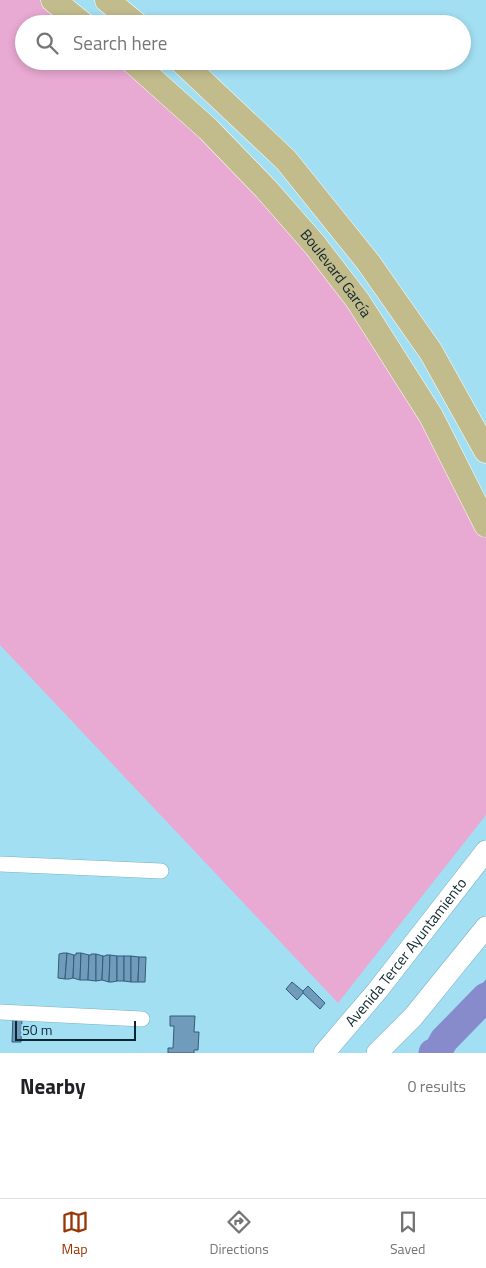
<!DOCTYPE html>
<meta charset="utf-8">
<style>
:root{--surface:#fff;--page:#f2f2f2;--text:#202124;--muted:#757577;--line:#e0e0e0;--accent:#9a3604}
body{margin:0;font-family:"Titillium Web",sans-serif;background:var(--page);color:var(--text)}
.scale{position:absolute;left:15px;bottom:12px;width:121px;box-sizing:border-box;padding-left:5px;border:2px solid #0d252c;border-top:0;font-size:14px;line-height:18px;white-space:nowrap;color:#0d252c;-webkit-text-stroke:4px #a3dff3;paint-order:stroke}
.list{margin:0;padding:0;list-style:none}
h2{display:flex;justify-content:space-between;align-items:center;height:65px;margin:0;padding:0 20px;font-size:21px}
h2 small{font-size:16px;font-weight:400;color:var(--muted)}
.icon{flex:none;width:28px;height:28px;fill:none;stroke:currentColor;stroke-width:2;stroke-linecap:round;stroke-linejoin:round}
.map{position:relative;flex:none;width:486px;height:1053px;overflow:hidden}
.search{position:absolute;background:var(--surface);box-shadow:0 2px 8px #0003;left:15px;right:15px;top:15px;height:55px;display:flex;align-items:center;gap:12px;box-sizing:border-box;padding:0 18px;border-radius:28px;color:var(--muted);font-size:19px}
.sheet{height:145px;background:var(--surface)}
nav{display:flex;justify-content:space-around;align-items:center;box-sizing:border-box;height:70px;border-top:1px solid var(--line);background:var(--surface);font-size:14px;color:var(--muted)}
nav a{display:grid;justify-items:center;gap:2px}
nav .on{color:var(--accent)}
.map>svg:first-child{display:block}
.green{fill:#e8a9d2}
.water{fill:#878bcb}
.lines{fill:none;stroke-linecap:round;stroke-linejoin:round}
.river{stroke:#878bcb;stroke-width:29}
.building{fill:#709bbb;stroke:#325c78}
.minor-casing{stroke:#77b1c4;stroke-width:16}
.secondary-casing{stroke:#77b1c4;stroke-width:22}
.primary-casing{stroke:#fff;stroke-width:25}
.minor{stroke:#fff;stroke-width:15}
.secondary{stroke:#fff;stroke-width:21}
.primary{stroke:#c2bb8c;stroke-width:24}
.labels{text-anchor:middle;stroke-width:4;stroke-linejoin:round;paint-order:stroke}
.street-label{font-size:15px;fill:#0d252c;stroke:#a3dff3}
</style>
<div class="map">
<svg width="486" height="1053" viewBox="0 0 486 1053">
<rect width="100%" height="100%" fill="#a3dff3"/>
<path class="green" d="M0,0H40L70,24H24V61H120L145,82L201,134L356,302L486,534V815L338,1003L0,645Z"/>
<path class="water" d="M486,979V1003L442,1050C438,1051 435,1051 431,1047L462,1011Z"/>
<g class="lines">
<path class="river" d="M433,1053L438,1051L444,1040L486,997"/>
</g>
<g class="building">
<path d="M63,953H67L65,979L58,978L59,954Z"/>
<path d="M67,953L74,955L73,978L69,979H65Z"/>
<path d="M76,953H81L80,980L73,978L74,955H76Z"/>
<path d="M81,953L89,955L88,980H80Z"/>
<path d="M91,954H96V981L88,980L89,955H91Z"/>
<path d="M96,954L103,956L102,980L96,981Z"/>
<path d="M106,955H110L109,982L102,980L103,956H105Z"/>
<path d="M110,955L117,956V981L112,982H109Z"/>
<rect x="117" y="956" width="7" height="25"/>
<path d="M124,956H131V982L124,981Z"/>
<path d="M131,956L139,957L138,982H131Z"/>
<path d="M139,957H146L145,982H138Z"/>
<path d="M292,982L304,992L297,1000L286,989Z"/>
<path d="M308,986L325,1003L320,1009L303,993V991Z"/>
<path d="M13,1015L22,1016L21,1042H12Z"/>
<path d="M170,1016H195L194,1032H199L198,1050H194V1053H168V1048H173L174,1026H170Z"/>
</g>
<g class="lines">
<defs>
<g id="minor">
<path d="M0,864L161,871"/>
<path d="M0,1012L142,1019"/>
</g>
<g id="secondary">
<path id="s1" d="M324,1053L377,991L486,851"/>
<path d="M377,1053L413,1017L486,927"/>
</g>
<g id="primary">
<path d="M53,0L83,24"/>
<path d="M107,0L136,24"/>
<path id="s2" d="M132,61L208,129L266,189L315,245L358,301L431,416L486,525"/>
<path d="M181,61L286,160L368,262L431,352L486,451"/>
</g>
</defs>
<use href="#minor" class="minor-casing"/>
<use href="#secondary" class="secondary-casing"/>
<use href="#primary" class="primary-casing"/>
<use href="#minor" class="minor"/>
<use href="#secondary" class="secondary"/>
<use href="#primary" class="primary"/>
</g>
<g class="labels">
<g class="street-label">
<text dy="5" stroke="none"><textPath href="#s2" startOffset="295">Boulevard García</textPath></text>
<text dy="5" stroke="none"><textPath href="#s1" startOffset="130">Avenida Tercer Ayuntamiento</textPath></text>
</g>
</g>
</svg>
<div class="scale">50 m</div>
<div class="search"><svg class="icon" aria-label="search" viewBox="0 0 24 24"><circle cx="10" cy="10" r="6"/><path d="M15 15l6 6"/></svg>Search here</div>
</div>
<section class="sheet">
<h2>Nearby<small>0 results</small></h2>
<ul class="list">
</ul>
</section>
<nav>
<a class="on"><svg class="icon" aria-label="map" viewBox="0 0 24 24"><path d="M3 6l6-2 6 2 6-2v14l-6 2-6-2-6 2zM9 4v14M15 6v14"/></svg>Map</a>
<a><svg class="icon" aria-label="directions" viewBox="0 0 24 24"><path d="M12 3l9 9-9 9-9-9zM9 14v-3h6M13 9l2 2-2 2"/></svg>Directions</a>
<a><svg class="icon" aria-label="saved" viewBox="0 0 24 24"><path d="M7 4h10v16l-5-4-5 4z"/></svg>Saved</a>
</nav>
